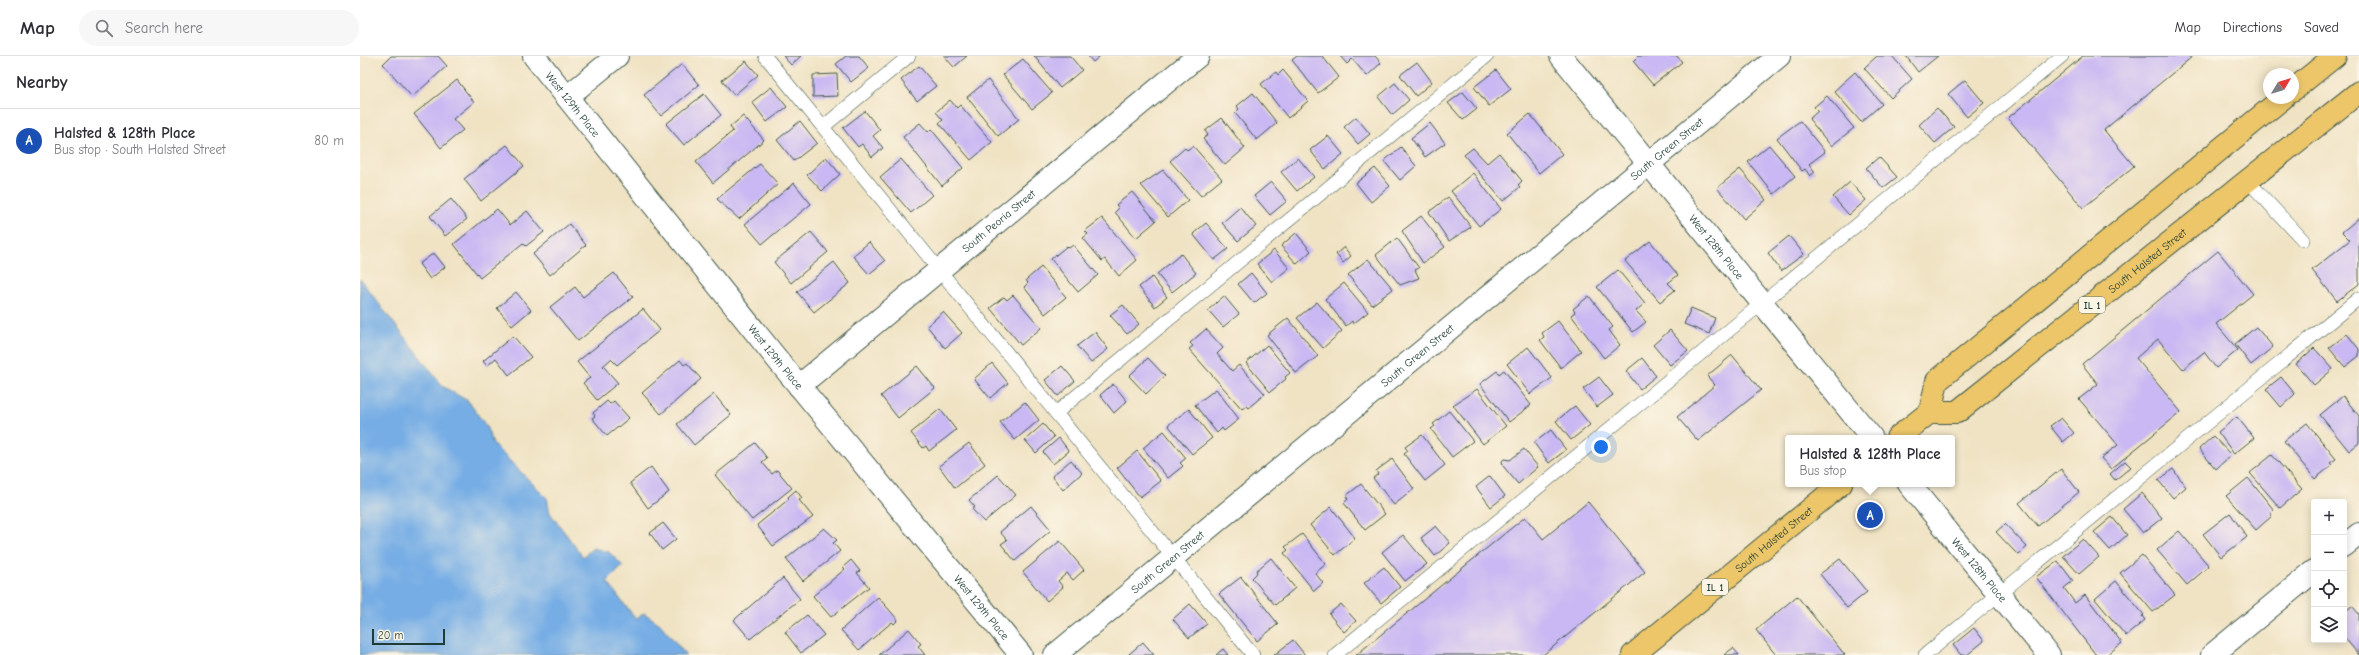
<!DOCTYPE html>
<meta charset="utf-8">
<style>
:root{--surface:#fff;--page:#f7f7f7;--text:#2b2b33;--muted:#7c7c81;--line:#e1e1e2;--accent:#d1495b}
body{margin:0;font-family:"Comic Neue",sans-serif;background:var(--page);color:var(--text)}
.controls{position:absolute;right:12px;bottom:12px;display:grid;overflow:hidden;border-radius:4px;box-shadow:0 2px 10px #0003}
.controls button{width:36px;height:36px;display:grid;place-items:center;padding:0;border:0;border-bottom:1px solid var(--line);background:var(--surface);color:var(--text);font:20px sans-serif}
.compass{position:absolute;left:1903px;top:12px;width:36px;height:36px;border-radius:50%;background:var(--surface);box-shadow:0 2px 10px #0003;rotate:52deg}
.scale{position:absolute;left:12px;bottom:10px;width:73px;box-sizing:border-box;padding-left:4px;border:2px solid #1f3d34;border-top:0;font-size:11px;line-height:14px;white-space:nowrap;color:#1f3d34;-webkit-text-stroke:3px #fcf5e5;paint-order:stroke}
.you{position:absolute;left:1241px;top:391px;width:14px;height:14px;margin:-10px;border:3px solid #fff;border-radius:50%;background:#1a73e8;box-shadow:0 0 0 6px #1a73e833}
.badge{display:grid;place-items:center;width:26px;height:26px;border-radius:50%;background:var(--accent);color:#fff;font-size:13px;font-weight:700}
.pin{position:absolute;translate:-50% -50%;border:2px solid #fff;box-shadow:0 1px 4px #0006}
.popup{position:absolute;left:1425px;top:379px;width:170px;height:52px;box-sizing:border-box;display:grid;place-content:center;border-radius:4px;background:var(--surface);filter:drop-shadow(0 1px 3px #0005);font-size:13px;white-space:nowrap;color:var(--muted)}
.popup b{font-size:15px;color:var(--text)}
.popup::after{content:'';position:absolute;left:50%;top:100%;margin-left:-8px;border:8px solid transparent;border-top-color:var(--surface)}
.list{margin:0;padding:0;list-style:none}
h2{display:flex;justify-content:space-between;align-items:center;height:52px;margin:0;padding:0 16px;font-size:17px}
h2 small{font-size:13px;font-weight:400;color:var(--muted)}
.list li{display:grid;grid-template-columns:26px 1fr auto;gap:12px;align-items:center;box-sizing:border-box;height:64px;padding:0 16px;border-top:1px solid var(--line)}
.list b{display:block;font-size:15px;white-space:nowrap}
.list p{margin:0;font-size:13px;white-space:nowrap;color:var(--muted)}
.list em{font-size:13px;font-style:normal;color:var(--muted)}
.icon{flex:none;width:22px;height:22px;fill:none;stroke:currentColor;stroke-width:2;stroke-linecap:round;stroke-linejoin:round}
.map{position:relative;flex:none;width:1999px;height:599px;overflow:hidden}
header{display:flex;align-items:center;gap:24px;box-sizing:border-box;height:56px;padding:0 20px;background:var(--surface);border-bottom:1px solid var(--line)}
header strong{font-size:19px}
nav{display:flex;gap:22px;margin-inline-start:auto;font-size:14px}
.search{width:280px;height:36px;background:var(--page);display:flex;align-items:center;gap:10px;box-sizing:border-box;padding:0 14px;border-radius:22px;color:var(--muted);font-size:15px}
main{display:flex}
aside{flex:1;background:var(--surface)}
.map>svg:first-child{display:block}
.water{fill:#76ade5;stroke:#4a758c}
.building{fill:#c9b8f3}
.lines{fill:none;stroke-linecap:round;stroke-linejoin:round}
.lane-casing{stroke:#3e564a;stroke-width:14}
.street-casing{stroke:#3e564a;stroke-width:24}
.primary-casing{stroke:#3e564a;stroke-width:24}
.lane{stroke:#fff;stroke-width:13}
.street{stroke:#fff;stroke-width:22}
.primary{stroke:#ecc669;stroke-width:22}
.labels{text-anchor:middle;stroke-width:4;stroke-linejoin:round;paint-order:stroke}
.shield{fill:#fcf5e5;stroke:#617469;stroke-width:1}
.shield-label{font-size:10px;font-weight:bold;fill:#1f3d34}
.street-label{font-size:11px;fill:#1f3d34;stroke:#fcf5e5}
</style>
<header>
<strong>Map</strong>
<div class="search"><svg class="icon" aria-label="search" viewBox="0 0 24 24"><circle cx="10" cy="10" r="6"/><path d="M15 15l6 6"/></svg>Search here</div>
<nav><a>Map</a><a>Directions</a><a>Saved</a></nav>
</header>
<main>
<aside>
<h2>Nearby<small></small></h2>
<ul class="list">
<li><span class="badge" style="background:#1a4fb4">A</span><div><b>Halsted &amp; 128th Place</b><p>Bus stop · South Halsted Street</p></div><em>80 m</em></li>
</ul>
</aside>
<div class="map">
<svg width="1999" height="599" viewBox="0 0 1999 599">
<rect width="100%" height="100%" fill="#fcf5e5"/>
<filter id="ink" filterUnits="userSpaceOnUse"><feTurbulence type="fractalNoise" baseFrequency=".025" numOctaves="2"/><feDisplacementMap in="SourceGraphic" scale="8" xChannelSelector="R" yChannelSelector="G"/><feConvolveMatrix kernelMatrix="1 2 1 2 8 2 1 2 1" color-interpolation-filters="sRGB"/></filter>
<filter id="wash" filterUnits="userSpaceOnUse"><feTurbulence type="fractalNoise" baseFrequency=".012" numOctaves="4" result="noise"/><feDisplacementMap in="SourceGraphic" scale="16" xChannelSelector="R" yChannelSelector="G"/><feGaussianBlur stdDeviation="0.9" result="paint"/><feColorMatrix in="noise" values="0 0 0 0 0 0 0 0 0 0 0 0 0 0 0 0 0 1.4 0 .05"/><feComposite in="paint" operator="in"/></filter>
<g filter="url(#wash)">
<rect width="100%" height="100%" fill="#f0e3c4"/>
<path class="water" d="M0,223L82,330L108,345L126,370L133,388L187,442L190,457L223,501L233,492L249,496L263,510L247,526L276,563L284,557L300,568L326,599H0Z"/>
<g id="blocks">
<g class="building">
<path d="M31,0H78L87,10L52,41L23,8Z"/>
<path d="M423,0H441L431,9Z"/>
<path d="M486,0H499L509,12L491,26L476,8Z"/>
<path d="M584,0H607L594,11Z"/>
<path d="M674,0H710L722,14L700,32Z"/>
<path d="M728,0H740L733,6Z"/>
<path d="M937,0H962L979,21L958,37L932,4Z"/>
<path d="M980,0H1015L1021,7L1007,20L992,3L987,8Z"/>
<path d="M1278,0H1317L1322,6L1293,29L1273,5Z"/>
<path d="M1517,0H1532L1552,23L1531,42L1504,12Z"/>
<path d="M1546,0H1578L1558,16Z"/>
<path d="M1723,0H1833L1744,74L1774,110L1723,152L1648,62Z"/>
<path d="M663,3L692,37L672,53L643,19Z"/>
<path d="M386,5L398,19L374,39L362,24Z"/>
<path d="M1057,6L1072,26L1056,40L1040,19Z"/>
<path d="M322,8L339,29L301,60L284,39Z"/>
<path d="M559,10L576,30L557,45L541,24Z"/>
<path d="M923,14L948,45L928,62L901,28L916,16L918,19Z"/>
<path d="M1136,14L1151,33L1129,50L1114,31Z"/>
<path d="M1495,16L1522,48L1501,66L1474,35Z"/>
<path d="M477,18L478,40L453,41V19Z"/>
<path d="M97,24L114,46L93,63L103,74L81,92L54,58Z"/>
<path d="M628,24L659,63L638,80L607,41Z"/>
<path d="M1605,24L1624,47L1607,61L1588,38Z"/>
<path d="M1035,27L1049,44L1032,59L1018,41Z"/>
<path d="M411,31L427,51L407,66L392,46Z"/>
<path d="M1103,36L1117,53L1103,64L1088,47Z"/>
<path d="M893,37L917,67L897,84L875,57L879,53L877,50Z"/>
<path d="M344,38L361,59L324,89L306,68Z"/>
<path d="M1467,40L1494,72L1471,90L1449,63L1458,55L1454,51Z"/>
<path d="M590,44L597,52L600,49L632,86L611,104L579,67L583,64L576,56Z"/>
<path d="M1577,52L1594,71L1575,87L1559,69Z"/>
<path d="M505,55L520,74L513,80L523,92L512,101L502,88L498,91L483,72Z"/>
<path d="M1170,58L1202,98L1179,117L1147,77Z"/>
<path d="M383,60L404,84L353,127L336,106L373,75L370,71Z"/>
<path d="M996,61L1010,78L998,88L984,71Z"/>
<path d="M862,62L885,92L865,109L843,83L848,79L845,75Z"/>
<path d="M440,65L457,87L434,105L417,84Z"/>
<path d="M1440,65L1465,96L1449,108L1455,116L1450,120L1445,113L1442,115L1417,82Z"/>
<path d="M560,67L568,76L571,73L603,112L582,130L543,81Z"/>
<path d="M1070,67L1085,87L1065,101L1051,82Z"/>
<path d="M968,80L983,98L965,113L950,94Z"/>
<path d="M147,89L164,110L121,145L104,123Z"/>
<path d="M1409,89L1435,120L1414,138L1388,106Z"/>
<path d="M833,90L862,123L841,140L810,105L825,92L827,94Z"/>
<path d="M1041,91L1056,110L1040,124L1024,105Z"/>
<path d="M1113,92L1127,107L1139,97L1162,125L1158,129L1160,131L1143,145L1104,99Z"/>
<path d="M466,101L480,118L462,135L447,119Z"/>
<path d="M1519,101L1537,121L1523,132L1506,112Z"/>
<path d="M938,102L954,121L937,135L921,116Z"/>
<path d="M541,103L572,139L551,157L520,121Z"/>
<path d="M400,108L418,128L379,163L357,143Z"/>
<path d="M1015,112L1030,130L1011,146L996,127Z"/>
<path d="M1380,113L1406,144L1384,163L1357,132Z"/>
<path d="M803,114L828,144L808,161L781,129Z"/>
<path d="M1113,117L1141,153L1119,170L1091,135Z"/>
<path d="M911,126L927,145L910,159L894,140Z"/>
<path d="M1490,126L1506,144L1489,159L1473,141Z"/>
<path d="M434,127L451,148L402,188L385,168Z"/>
<path d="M772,136L796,165L776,182L755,156L759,152L756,149Z"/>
<path d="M1088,141L1111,171L1089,185L1069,156Z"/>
<path d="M91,143L107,163L85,180L70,160Z"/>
<path d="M880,151L896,170L878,185L862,167Z"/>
<path d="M137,153L150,169L167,155L184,176L166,190L163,187L120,222L94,188Z"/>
<path d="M1061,160L1085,191L1063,207L1042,175Z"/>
<path d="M742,162L777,204L759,220L745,203L742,205L723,182L728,178L725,175Z"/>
<path d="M1999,162V228L1977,245L1952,214L1990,184L1982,176Z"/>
<path d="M846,167L868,193L854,204L833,178Z"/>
<path d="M209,168L226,189L190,219L173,198Z"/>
<path d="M451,176L468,196L431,227L414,206Z"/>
<path d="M936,177L951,195L937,208L921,190Z"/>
<path d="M1429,180L1444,198L1421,215L1408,197Z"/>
<path d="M1037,182L1059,212L1055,214L1059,222L1040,229L1016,199Z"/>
<path d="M1290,185L1318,219L1308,227L1315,234L1300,246L1265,205Z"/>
<path d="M509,186L525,205L509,218L493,200Z"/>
<path d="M713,189L738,219L718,236L691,203L707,190L709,192Z"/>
<path d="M984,191L991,200L983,207L976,198Z"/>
<path d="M914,194L929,212L912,226L897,208Z"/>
<path d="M1858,195L1893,238L1856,268L1878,294L1856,312L1844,296L1823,313L1798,283L1776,302L1821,356L1751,413L1741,402L1758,389L1719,343L1738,328L1722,308Z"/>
<path d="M74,197L85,211L70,223L59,208Z"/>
<path d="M821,198L836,217L812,236L797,218Z"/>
<path d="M1008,203L1033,233L1012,249L988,219Z"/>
<path d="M474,206L490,227L454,256L437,236Z"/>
<path d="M681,211L706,241L685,258L664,231L668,227L666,224Z"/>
<path d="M1258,214L1285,247L1276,255L1286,266L1273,276L1237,231Z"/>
<path d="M254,217L273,241L218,285L190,251L215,231L223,241Z"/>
<path d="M891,217L907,237L894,247L878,228Z"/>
<path d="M792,221L807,241L795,251L779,231Z"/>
<path d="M984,227L1008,256L993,268L992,265L986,270L965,243Z"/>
<path d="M156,236L171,254L152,270L137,252Z"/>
<path d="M653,239L681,272L661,289L630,252L644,241L647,244Z"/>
<path d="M864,240L879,258L863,271L848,254Z"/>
<path d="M1229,240L1253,271L1249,274L1260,289L1244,302L1211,259L1215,256L1213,253Z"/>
<path d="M957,246L982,275L963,292L937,262Z"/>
<path d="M763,249L779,268L767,278L750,259Z"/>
<path d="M1331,252L1355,262L1349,278L1324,268Z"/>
<path d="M283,253L300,274L257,309L251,303L243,310L258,327L237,344L223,327L230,322L217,306Z"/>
<path d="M583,256L602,277L585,292L567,270Z"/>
<path d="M928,262L958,300L936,317L907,279Z"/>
<path d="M1198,265L1221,295L1201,312L1180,284L1184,281L1182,277Z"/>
<path d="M1896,271L1913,291L1891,309L1875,288Z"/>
<path d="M846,273L863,292L857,298L872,315L879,309L905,338L888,352L886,350L882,353L829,293L833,290L830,287Z"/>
<path d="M1310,274L1328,295L1310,309L1293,289Z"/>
<path d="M735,276L748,293L731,307L717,290Z"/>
<path d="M1987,278L1999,293V300L1985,311L1969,292Z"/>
<path d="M153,280L171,301L149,319L136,302L127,310L123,305Z"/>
<path d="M907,289L930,317L925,321L926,323L910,336L886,307Z"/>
<path d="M1168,291L1192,322L1170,338L1147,308Z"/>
<path d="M1954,292L1973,313L1954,329L1936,308Z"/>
<path d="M1372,299L1401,334L1338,385L1317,361L1355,329L1347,320Z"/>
<path d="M788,302L805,320L786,338L769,320Z"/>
<path d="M1282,302L1296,320L1280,333L1266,315Z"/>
<path d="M320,304L324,309L327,307L341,323L301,358L282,337Z"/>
<path d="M632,307L648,327L630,342L614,323Z"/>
<path d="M557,310L575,332L538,362L521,340Z"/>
<path d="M702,310L715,325L698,340L685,324Z"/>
<path d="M1144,314L1171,349L1149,366L1120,328L1137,315L1139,318Z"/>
<path d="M1239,321L1253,339L1237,351L1223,333Z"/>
<path d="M1921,321L1935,338L1921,351L1906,333Z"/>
<path d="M753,328L767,345L754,357L740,339Z"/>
<path d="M856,333L879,363L864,375L862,372L857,377L835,349Z"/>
<path d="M1117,333L1146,370L1123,388L1093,349Z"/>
<path d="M354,338L371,359L334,389L317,368Z"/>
<path d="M1983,340L1999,360V387L1989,395L1960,359Z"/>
<path d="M247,345L250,348L254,345L269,362L247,380L232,362L235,360L233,357Z"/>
<path d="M665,346L679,364L655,384L640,366Z"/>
<path d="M1215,350L1230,369L1211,384L1196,365Z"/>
<path d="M580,353L596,374L569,395L566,390L563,392L551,377Z"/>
<path d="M829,353L852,382L832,398L808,369Z"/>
<path d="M1089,355L1113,385L1092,401L1071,373L1075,370L1073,368Z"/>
<path d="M1877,361L1894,382L1874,398L1858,376Z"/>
<path d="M1701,362L1714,377L1703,386L1690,370Z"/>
<path d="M1947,367L1976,403L1970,407L1972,409L1955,423L1924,385Z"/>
<path d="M683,368L694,381L676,397L665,384Z"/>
<path d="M1191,374L1206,394L1189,407L1174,387Z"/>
<path d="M804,375L826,402L820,407L823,410L808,422L783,392Z"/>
<path d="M1062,379L1085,409L1065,425L1044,398L1048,395L1045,391Z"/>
<path d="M1853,380L1871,399L1856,413L1839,393Z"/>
<path d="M699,382L709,395L693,408L683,396Z"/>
<path d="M395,387L407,402L402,406L412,418L417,414L432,432L392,464L355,419Z"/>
<path d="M609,387L625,408L595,432L579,410Z"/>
<path d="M1164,393L1178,411L1158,428L1143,410L1142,405L1144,403L1150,404Z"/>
<path d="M777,395L801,425L780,441L757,412Z"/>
<path d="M1912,399L1942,433L1920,452L1890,417Z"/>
<path d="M1032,403L1054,433L1034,449L1013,422L1018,418L1016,415Z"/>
<path d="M711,404L722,417L703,434L692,420Z"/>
<path d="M1765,405L1771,411L1755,424L1750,418Z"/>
<path d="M291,411L309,436L288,452L270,427Z"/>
<path d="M1701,413L1719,436L1678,470L1659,447Z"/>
<path d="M1813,413L1826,431L1813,442L1798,424Z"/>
<path d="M638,419L656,439L624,466L612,453L615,451L609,444Z"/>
<path d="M1130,420L1145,440L1131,451L1116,431Z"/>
<path d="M1888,422L1914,454L1910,457L1912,460L1896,474L1866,440Z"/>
<path d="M1001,428L1025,458L1005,474L984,447L988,443L986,440Z"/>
<path d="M436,434L442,442L439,444L453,461L413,490L397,469L429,443L428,441Z"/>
<path d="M1782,437L1802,462L1783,477L1763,453Z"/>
<path d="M1228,446L1285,516L1183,599H996L1165,461L1183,483Z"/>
<path d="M671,450L691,474L655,505L641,488L647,484L640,476Z"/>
<path d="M971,451L995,482L975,499L950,469Z"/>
<path d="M1870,457L1887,481L1861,501L1843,478Z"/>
<path d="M1752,461L1767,479L1750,494L1734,476Z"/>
<path d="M303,467L316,483L302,494L290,477Z"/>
<path d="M1645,468L1667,491L1658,499L1636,476Z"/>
<path d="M1076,470L1090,487L1075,500L1061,482Z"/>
<path d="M464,472L477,484L473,487L480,495L443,525L426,503Z"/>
<path d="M1819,475L1849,510L1827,529L1797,494Z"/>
<path d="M942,478L966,508L955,517L963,527L954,535L924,497L928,494L925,491Z"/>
<path d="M1043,479L1067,508L1045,525L1022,496Z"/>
<path d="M1723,483L1739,501L1719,518L1703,500Z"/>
<path d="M700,485L724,514L713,524L707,517L698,525L703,531L687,545L663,516Z"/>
<path d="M1782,499L1815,539L1793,556L1760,517Z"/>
<path d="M911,502L935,532L915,549L892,522L897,517L896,515Z"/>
<path d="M1480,503L1507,536L1487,552L1460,518Z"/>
<path d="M491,504L500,515L497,517L509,531L471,561L453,540L485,513L483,511Z"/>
<path d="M1698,505L1713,525L1704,532L1715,547L1725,539L1762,587L1747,599H1736L1676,521Z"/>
<path d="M1024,511L1040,531L1021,547L1004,527Z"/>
<path d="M881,521L918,568L897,585L859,538Z"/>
<path d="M423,522L440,543L390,583L374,564Z"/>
<path d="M1756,525L1784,559L1782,560L1785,564L1766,580L1735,543Z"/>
<path d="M1437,540L1485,599H1416L1396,574Z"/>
<path d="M518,541L538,564L534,568L532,566L499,594L481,574Z"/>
<path d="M830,548L847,568L829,582L813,563Z"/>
<path d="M981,548L996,565L984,576L969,558Z"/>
<path d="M1992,550L1999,558V599L1984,581V556Z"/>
<path d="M447,559L464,579L441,597L425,576Z"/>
<path d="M1614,572L1624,585L1607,599H1601L1593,589Z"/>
<path d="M549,573L561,588L558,590L565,599H519Z"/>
<path d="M933,584L945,599H914Z"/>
<path d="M783,586L794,599H768Z"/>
<path d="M1373,592L1379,599H1364Z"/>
<path d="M863,593L868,599H856Z"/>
</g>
</g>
</g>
<g filter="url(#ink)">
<use href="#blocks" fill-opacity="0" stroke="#3e564a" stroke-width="1"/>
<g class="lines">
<defs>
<g id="lane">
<path d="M405,0L893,599"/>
<path d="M463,71L549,0"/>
<path d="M1888,125L1943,184"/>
<path d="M696,357L1127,0"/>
<path d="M975,599L1702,0"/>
<path d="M1565,599L1999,242"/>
</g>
<g id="street">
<path id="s1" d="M174,0L417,303L661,599"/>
<path id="s2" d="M1201,0L1512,382"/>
<path d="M207,41L257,0"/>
<path id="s3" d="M439,330L838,0"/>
<path id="s4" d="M1549,428L1689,599"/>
<path d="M1984,490L1999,478"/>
<path id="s5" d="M695,599L1419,0"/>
<path d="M1852,599L1954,515"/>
</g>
<g id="primary">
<path d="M1933,34L1975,0"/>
<path id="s6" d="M1570,356H1597L1999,36"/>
<path d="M1537,382L1570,356L1577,325L1923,42"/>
<path id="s7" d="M1273,599L1481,428"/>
</g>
</defs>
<use href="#lane" class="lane-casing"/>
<use href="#street" class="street-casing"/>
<use href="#primary" class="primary-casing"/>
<use href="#lane" class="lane"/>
<use href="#street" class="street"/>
<use href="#primary" class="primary"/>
</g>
</g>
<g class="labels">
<g class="shield">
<rect x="1719" y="241" width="26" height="16" rx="3"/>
<rect x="1342" y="523" width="26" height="16" rx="3"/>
</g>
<g class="shield-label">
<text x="1732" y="253">IL 1</text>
<text x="1355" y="535">IL 1</text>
</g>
<g class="street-label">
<text dy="4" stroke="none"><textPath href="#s1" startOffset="62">West 129th Place</textPath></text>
<text dy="4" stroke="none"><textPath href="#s5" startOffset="794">South Green Street</textPath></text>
<text dy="4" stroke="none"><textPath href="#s3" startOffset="259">South Peoria Street</textPath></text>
<text dy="4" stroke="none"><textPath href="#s2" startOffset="246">West 128th Place</textPath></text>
<text dy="4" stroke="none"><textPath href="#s6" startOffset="270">South Halsted Street</textPath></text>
<text dy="4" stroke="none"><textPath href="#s5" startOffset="470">South Green Street</textPath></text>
<text dy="4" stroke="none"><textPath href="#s1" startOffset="386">West 129th Place</textPath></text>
<text dy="4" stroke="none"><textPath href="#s7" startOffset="182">South Halsted Street</textPath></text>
<text dy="4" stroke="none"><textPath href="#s5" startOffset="146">South Green Street</textPath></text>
<text dy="4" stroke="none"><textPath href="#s4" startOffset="111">West 128th Place</textPath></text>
<text dy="4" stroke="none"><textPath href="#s1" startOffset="710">West 129th Place</textPath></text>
</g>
</g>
</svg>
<div class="controls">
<button>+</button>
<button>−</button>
<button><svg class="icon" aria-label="locate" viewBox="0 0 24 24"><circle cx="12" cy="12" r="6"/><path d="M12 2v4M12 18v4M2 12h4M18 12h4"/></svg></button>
<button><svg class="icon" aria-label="layers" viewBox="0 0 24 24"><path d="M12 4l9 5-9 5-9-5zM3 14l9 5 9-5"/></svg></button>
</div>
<svg class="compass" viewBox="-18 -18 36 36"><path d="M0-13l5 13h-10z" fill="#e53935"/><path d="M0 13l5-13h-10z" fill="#7c7c81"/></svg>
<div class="scale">20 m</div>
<div class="you"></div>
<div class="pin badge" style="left:1510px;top:459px;background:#1a4fb4">A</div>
<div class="popup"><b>Halsted &amp; 128th Place</b>Bus stop</div>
</div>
</main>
